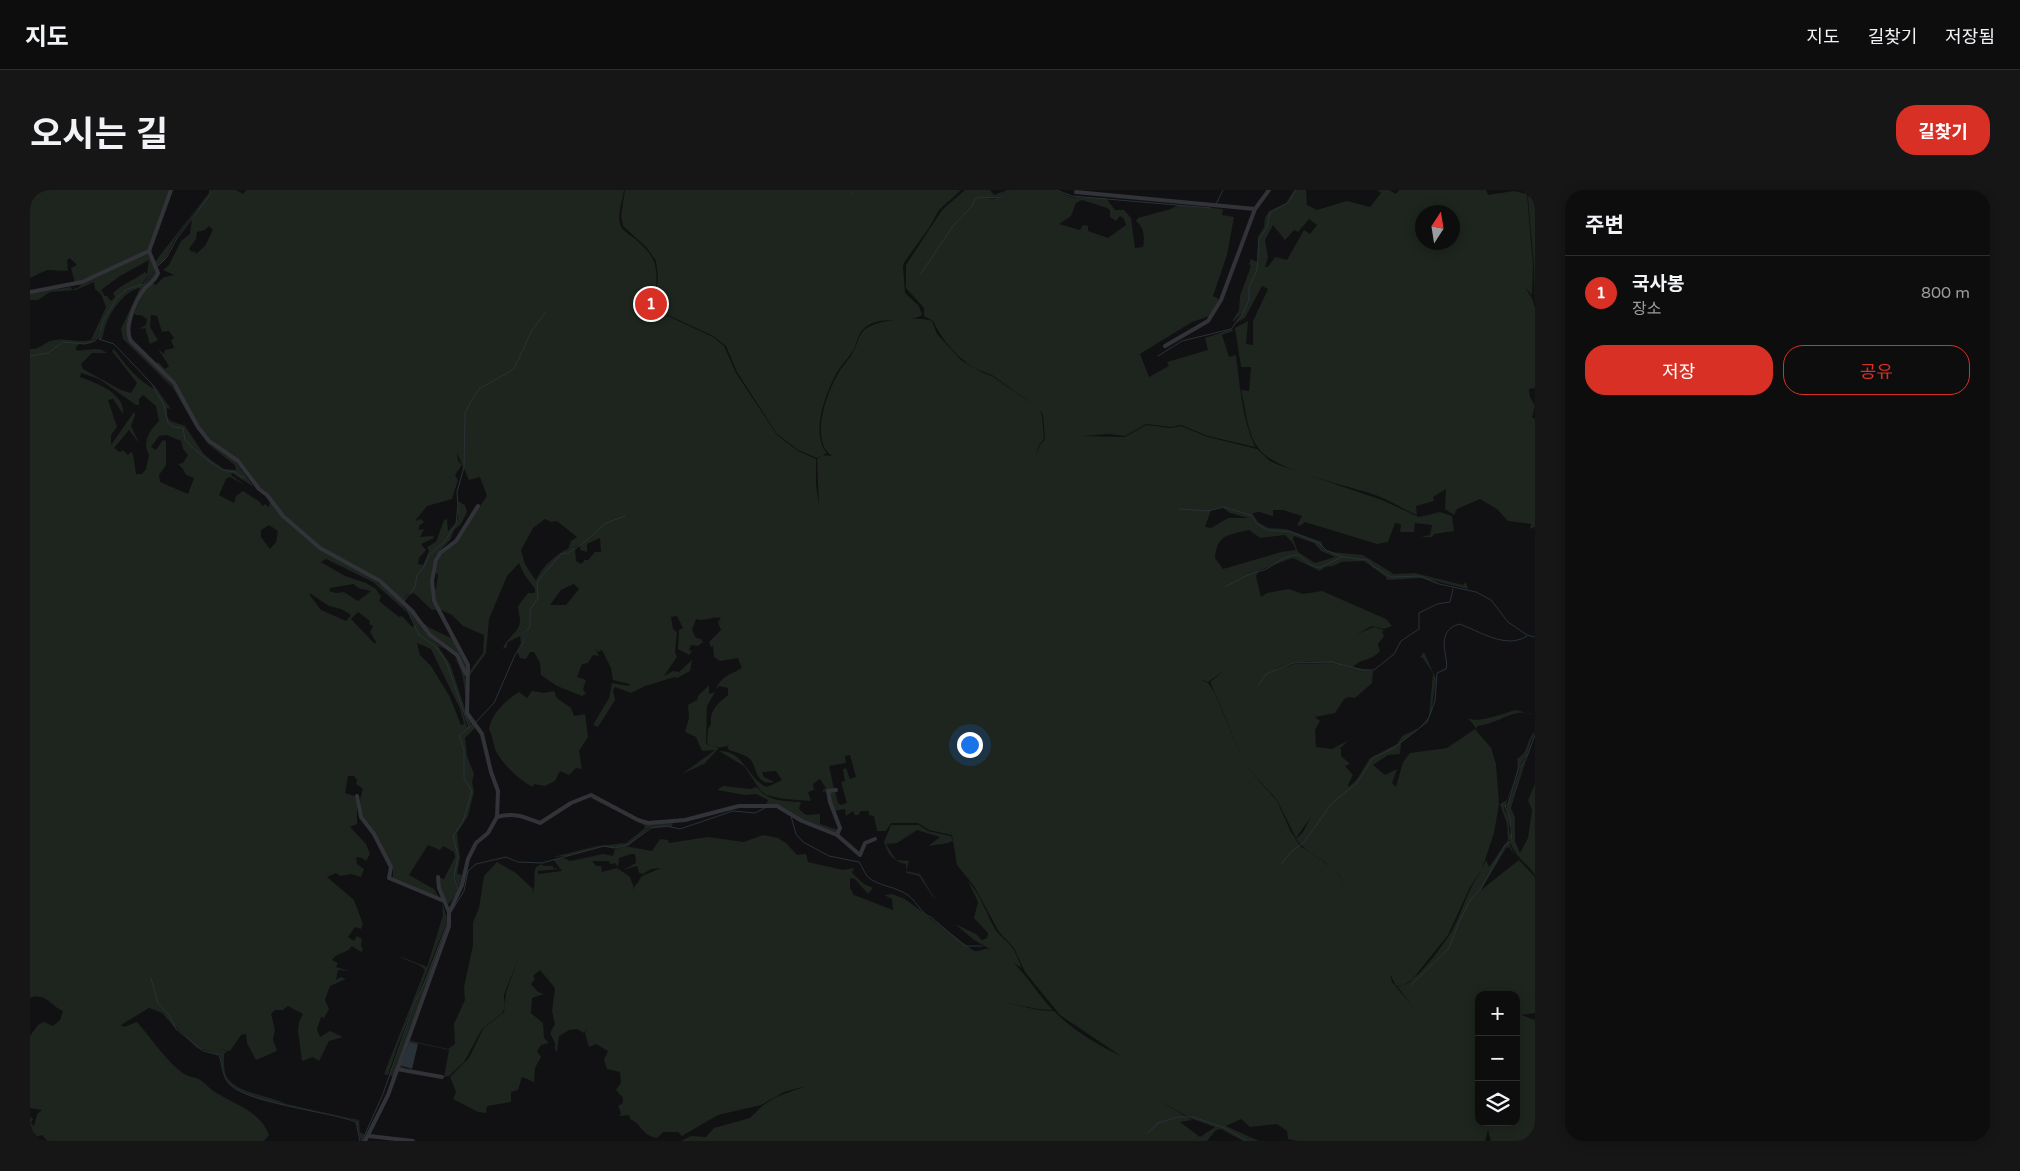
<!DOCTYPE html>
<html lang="ko">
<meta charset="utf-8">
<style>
:root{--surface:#0d0d0e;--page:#161617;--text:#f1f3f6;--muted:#9a9c9e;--line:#2d2d2e;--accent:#d93025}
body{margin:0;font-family:"Varela Round","Noto Sans KR",sans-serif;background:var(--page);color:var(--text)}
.controls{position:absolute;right:15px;bottom:15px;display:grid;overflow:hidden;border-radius:10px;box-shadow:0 2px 12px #0003}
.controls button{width:45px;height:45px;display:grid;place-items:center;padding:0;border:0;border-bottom:1px solid var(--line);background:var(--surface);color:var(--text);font:25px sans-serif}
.compass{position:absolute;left:1385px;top:15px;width:45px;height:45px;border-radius:50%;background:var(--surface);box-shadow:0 2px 12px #0003;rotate:12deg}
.you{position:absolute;left:939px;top:554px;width:18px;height:18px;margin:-12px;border:4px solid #fff;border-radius:50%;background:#1a73e8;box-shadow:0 0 0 8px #1a73e833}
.badge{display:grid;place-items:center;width:32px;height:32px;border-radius:50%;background:var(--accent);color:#fff;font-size:16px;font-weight:700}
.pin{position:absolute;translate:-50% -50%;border:2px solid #fff;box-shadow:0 1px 5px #0006}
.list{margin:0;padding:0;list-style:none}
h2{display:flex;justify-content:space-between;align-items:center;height:65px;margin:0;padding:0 20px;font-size:21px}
h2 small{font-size:16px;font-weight:400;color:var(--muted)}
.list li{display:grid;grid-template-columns:32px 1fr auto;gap:15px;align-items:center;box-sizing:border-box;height:75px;padding:0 20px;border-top:1px solid var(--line)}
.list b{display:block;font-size:19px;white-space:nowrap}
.list p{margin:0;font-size:16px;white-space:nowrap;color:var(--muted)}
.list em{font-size:16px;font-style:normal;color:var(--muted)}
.actions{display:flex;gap:10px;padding:15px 20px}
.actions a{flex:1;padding:11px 0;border:1px solid var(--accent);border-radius:20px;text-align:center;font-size:18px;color:var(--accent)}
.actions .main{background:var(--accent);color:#fff}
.icon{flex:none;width:28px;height:28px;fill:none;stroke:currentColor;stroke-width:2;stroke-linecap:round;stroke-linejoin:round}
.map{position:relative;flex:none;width:1505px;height:951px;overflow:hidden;border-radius:20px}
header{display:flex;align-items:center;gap:30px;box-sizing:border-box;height:70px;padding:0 25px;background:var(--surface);border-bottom:1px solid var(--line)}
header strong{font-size:24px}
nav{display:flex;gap:28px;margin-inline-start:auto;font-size:18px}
.intro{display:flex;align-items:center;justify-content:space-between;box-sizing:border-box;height:120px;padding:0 30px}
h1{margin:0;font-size:35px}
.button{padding:12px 22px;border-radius:20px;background:var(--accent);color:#fff;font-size:18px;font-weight:700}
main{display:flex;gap:30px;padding:0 30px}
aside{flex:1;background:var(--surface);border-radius:20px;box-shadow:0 2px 12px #0003}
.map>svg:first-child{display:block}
.green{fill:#1d251e;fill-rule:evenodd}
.water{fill:#293238}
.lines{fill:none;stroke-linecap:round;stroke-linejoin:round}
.stream{stroke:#293238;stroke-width:1}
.minor{stroke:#323338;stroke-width:4}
</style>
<header>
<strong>지도</strong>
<nav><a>지도</a><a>길찾기</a><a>저장됨</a></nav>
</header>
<div class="intro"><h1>오시는 길</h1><a class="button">길찾기</a></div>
<main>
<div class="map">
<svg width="1505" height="951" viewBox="0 0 1505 951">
<rect width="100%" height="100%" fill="#111113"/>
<g class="green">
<path d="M0,0H140L121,57L114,63L45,93L41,78L47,75L40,68L37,70L38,81L17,80L0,88Z"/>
<path d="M179,0H183L177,11L184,0H206L213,4L216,0H594C593,11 585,28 592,38C595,42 600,45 604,48C625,66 628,73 626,101C625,109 629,115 626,123L629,118L638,126L683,147L694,156L706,183L747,245L768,261L786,269V294L789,316L787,269L792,265L802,266C779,251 797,202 808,184C812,176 819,170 823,162C827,156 828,147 833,141C843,129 890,126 902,131L907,144L931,170L953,183L962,186L1009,219L1012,226L1014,249L1009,255L1006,266L1010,255L1015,249L1013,225L1009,219L962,185C934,177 915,155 903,131L894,126V118L876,98V75L912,20L935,0H960L964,5L977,0L968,8H958C968,11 971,6 979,0H1025L1041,7L1076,8L1085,20H1094L1101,28L1105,58L1113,57C1115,47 1114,37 1106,31L1108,28L1141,19L1148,15L1193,19L1192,25L1204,27L1197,65L1183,106L1189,109L1180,126L1162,132L1110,164L1119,187L1139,176L1137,172L1178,160L1175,148L1202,139L1203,141L1192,145L1199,167L1206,165C1210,197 1212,227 1225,257L1178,246L1151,235L1141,237L1116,234L1095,246L1079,244L1053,246L1095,247L1116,235L1141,238L1151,236L1178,247L1227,259L1240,271L1249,275L1352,310L1389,327L1410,322L1422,326L1424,341L1404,344L1402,347H1391L1400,345L1402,335L1385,333L1384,342H1370L1371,334L1365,333L1358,352L1347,354L1275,332L1270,336L1267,335L1272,326L1253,320H1243V326C1235,325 1230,319 1222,324L1228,332L1238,338L1256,339L1292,352L1293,358L1301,362L1333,365L1364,384L1385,383L1433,395L1436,392L1438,399L1401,390L1409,394H1407L1392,388L1357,390L1356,387L1334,371L1312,372L1303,376L1295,377L1290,381L1263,368L1219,384L1229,381L1226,386L1231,407L1237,403L1259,399L1273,404L1292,401L1356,429L1362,436L1354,439L1342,436L1327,444L1344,437L1354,440L1352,442L1354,446L1348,454L1350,461C1342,471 1331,468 1323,477C1297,472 1270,467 1244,480L1264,474L1302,473L1343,481L1342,493L1325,508L1319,507L1314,509L1305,523L1285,527L1290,531L1285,540L1286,557L1302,559L1319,550L1308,560L1311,558V566L1320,574L1315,576L1323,585L1318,595L1319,597L1327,589L1340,568L1367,554L1372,546L1389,538L1399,527L1403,483L1392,467H1390L1394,462L1406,489L1401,524L1397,532L1369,554L1371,553L1370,564L1358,565L1343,575L1355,585L1367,579L1362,593L1366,597L1373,572L1380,563L1417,558L1445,539L1461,558L1466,574L1469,614L1464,643L1452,679L1440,697L1418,745L1381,791L1376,794L1366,796L1360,784L1362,792L1383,817L1367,796C1383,797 1409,760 1418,747C1428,732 1433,714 1441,698C1446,688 1452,681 1456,670L1459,677L1478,650L1477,634L1470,614L1477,610C1481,596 1490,583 1487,569C1500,561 1495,551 1505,541L1481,618L1485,627V651L1490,663L1498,648L1502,620L1498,610L1505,594V685C1496,672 1486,668 1480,652L1482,651C1483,640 1480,628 1476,618C1482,607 1485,591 1490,579C1491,574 1494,572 1496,569C1500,563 1501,553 1503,547C1500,552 1499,559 1497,565C1495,570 1490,573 1489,579C1484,592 1479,606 1474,619L1480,628L1479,640L1482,648L1479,652L1484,665L1479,657L1476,658L1451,700L1489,670L1505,687V823L1491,825L1505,830V951H1461L1458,940L1455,951H1268L1258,949L1257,941L1247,934L1220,937L1211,929L1196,936L1229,951H1213L1191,939L1186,940L1177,951H651L661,946L676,947L684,938L720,928L732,916L746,907L776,896L754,902L731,915L688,925L652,946L648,942H633L627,948C610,945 611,932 601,930L599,925L589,926L591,923L588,916L593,913V908L586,900L591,893L590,882L577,879L574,870L578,861L566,854L559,857L555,843L558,838L554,843L547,839L539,840L529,846L527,862L525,859V853L520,843L525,834L522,821L525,798L510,780L503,786L505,789L501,794L508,802L514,804L502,808L501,823L513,833L514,848L519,853L511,855L507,861L511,867L505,878L504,892L492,887L488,900L481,902V912L457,916L456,923L448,922L423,909L426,902L420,887L439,868L453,839L474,822L476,803L488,769L474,805L475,817L472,823L452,839L434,872L419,886L414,887L419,860L381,852L370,875L376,878L369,877L378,850L418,859L425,854L424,834L435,810L434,797L443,755V732L449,718L454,686L467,672L486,683L503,699L502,704C507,694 502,686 506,677L512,674L513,676H523V678L529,679L508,681V684L532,681L523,669L534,668L540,671L573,664L583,666L585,659L595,656L622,661L630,649L638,650L639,653L678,647L714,652L733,645L748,648L756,653L767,665L776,664L778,672L813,680L824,678L822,683L834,694L843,698L838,704L825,689L820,688V698L824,705L863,720L862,709L854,705L862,704L875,709L944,761C950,762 954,758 959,759C990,768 1002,799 1023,820L1008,819L972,812L1008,820L1024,821C1041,839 1069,856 1091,866L1030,825L995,782L984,758L969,742L944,696L927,675L922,645L899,640L888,633H861L856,641H847L844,626L839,625V621H831L828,625H825L823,621L816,626L815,619L804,621L799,602L805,601L808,613L811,615L817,613L811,592L815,591L813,579L816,578L820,589L826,587L820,565L815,566L816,573L799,576L804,599L793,602V600L796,598L790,589L783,594L784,600L778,602L781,611L754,609L736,605L731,601L714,576L689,561C714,560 718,590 737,597L752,590L746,581L732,582L734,587L744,592C726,596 727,579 721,570C717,565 705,562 699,560L697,557L701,553C695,559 685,558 677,554L678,539L681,534C679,521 688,513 698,505V498L689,496L686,499C690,487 701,484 712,478L708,468L690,471L684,467L683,456L681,457L679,452L691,440L688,432L691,428C682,426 675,432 666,429L662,440L666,448L671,449L673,452L668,456L661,455L659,460L662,461L659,465L648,459L649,440L653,438L647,426L641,427L643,439L647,442L645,462L647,467L634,486L643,481L649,482L662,470L660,481L647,488L645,487L615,496L601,503L585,497L583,500L585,510L568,537L563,535L579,508L582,493L600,496L599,494L583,490L581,478L572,460L568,462L565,458L569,466L563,465L558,473L552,474L547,487L556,490L553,499L556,504L552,506L527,496L511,485L510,473L504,462H500L496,469L490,468L487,462C495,455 491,447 496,441L492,445V454L486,462L491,453L490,446L478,452L476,458L473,459C475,449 488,444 490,432C490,426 488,421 488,416L498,403H505V399L494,384L489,373L477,386L459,429L456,463L438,488L439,482L453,463L454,445L433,436L422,425L409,419L402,403L406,399L408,385L405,382L410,365L423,354L457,306L450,287L439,290L427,263L428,271L432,275L425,285L428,290L422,309L397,316L385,331L391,329L394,332L389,336V340L394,339L390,347L403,346L404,348L391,354L396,360L389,368L388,374L393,375L399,361L397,357L406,352L414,330L417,329L418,341L425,334L423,339L428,329V311L435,315L437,322L431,334L424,340L420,350L405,366L401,398L402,413L407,419L402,420L384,403L379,405L381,402L376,406L374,412L351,391L296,361L259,330L229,299L213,276L184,255L169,236L148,197L125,175L128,172L135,179L139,176L128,159L134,164L135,160L144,158L141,150L144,148L139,141L132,142L127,126L121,125L120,137L128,150L120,154L115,138L109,139L116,135L117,129L111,125H106L104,123L114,102L122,93L126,95L134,87L144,85L133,80L139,75L151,51L160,44L162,28L171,15L145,49L134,71L128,76L124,73L179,3ZM1052,10L1077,18L1080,20V27L1086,31L1090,26L1094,29L1096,35L1078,48L1058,41V36L1053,35L1050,40L1029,34L1041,26L1046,13ZM179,36L183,40L175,56L166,64L165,61L162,62L159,59L166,49L167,42L175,40ZM1194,317L1193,318L1200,323L1218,328H1198L1181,338L1175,337L1181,320ZM515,329L521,332L527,331L547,347L541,351L538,359C527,363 510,379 506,391L495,374L491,360L503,338ZM1219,340L1230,348L1255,345L1262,352L1266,360L1251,362L1193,379L1185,368C1187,343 1200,345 1219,340ZM1264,346L1284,353L1291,361L1305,367L1285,373L1268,362L1263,349ZM570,348L571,362H565L558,370H555L551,374L546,371L545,357L551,355L550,360L557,362V354ZM544,394L549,399L536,415H520L531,400ZM1195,480L1180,492L1215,575L1247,610L1266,648L1281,627L1273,642L1266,649C1280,668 1306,673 1315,696L1309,685L1296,673L1270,656L1260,640L1247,611L1215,575L1186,505L1178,493L1169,489L1178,492ZM601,664H605L606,673L593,680L607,676L609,683L613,684L621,679L631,678L612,686L601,702L604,698L600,687L587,678L572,682L571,676H566L562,671H579L580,674L585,673L588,677L589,668ZM1449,805H1486V932H1456L1457,938L1455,932H1449V918L1443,907L1449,916ZM1126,909L1162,929L1185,937L1170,947L1150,932L1162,930Z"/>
<path d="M595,0H825L822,4L826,0H931L909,20L899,38L875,71L873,76L875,103L889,116L892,125C875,135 854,125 837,136C828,142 828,150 824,159C819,168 811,175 806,184C796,203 780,244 797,263L787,268L768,260L747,244L707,182L696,156L683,146L638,125L630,117L626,104L628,88L626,71L617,58L593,36L591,26Z"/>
<path d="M1264,0H1276L1277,15L1287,20L1317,11L1340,17L1351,3L1347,0H1359L1366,4L1369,0H1456L1458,5L1484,1L1497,4L1503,76L1502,105L1494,96L1502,108L1505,118V198L1499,199L1500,207L1505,216L1502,227L1505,229V337L1500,339L1501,334L1478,331L1467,319L1450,309L1427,319L1424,325L1415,319L1416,299L1403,307L1404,311L1386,316L1387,325C1375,320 1364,313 1353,308C1322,295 1249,284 1229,259C1217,244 1216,219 1211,200L1219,201L1221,177H1211L1205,138L1218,131L1216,154L1223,155V131L1238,99L1232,96L1215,128L1204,134L1213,122L1203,132V130L1209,120L1210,106L1221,76L1219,74L1221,69L1227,72V80L1228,47L1234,37L1235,28L1239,21L1256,13ZM1417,21L1422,22V52H1392V22ZM1279,29L1287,35L1280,44L1274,40L1257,70L1245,67L1238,77H1235L1238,67L1235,50L1243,35L1255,50L1264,40L1268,42Z"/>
<path d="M1500,0H1505V115L1504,76L1498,8Z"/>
<path d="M118,63L125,78L111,95L116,93L126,79L127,85C113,100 95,125 97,147L145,198L166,236L180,255L205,271L224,297L202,283L201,285L215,295L200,287L196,289L189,305L204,313L206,306L213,301L230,312L232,316L235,314L239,317L240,310C254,328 271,346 290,359C322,380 358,390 379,424L377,417C385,426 390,437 398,445C424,470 438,468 436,509C433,487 432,466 408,456L420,474L437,525L443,533L439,536L431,515L437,537L444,534L446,537L435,548L437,566L444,584L442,592L444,602L438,626L427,643L430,668L427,684L432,685L429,699L424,685L428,701L419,714L414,710L408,687L414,689L425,667L424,662L413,656L410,660L398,655L379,685L404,699L410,709L363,689V678L344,643L331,626L330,609L333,599L326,594L327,590L324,586H318L315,603L325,606L327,613V634L320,637L336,654L340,664L336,671L332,668L326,667L327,674L334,679L331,687L321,684L310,686L306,683L297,687L324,710L333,734L331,739L325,737L318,747L324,751L327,746L332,749L331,756L333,759L331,762L322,756C317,764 307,762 302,770L308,773L306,777L319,781L308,780L306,790L311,787L316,789L300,796L295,810L299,819L294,828L291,827L287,839L290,847L300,841L313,847L299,851L289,871L283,867L272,871L268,841L269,832L273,824L258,816L253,820H245L241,824L245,840L243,849L247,861L226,870L217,853L216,844L211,845L200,861L180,857L198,861L194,864C194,870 194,881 196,886C206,904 240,905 256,914L329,930L330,942L335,945L331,951L326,931C298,920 212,914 197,891C192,883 192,873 190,865L167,858L145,836L146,839L132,823L117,817L119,818L91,835L94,837L107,832C121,848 136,871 154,884C159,887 164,887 169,889C176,894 182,901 190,905C209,916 231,923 239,945L234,951H17L12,945L6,947L3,943L0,944V927L3,929L1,933L4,936L7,924L12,920L0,918V846L8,835L14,832L23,836L30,830L33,821C21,817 17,802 0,808V159C13,159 14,151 25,150C37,148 49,153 61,150L76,117L71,104L65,99L64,92L46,100L20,102L8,110H0V103L41,97L42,100L49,97L52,93ZM119,70L117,84L115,82C103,91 95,92 83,103L85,107L81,111L77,106H75L71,100L90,86ZM110,98L91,139L93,149L143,198L165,236L179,255L205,275L206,280L194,279L181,270L173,263L155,236L140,231L137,226V218L141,219C138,215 124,194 122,193L124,199C108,191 94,173 84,159L82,161L107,193L101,203L91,200L53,179L51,174L62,163H77C67,155 57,162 46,160V157L49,154C64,155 68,147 72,135L68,149L71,150C74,145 74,139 76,134C82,119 96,100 110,98ZM51,183L69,189L106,215H109V209L113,205L126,216L129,231C119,241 112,252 119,265L116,279L112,284H106L103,264L101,262L98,265L93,260L90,262L84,258L99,240L109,253L101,236L105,225L104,222L81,255V245L87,237L78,210L83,209L93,224C95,202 65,193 50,187ZM137,245L151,251L153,259L158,265L153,273L148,274L153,279L156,285L164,288L158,304L130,292L129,285L136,275V251L133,250L126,260L121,257L129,246ZM239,335L248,341L246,352L240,359L231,347V340ZM296,369L343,392L380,425L385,435L382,437L372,426L369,427L349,411L351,407L346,399L336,393L315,386L291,372ZM324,394L328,398L341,401L328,411L314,402L306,403L299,401L300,398ZM279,404H281L299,416L311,419L321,425L316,431L291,420ZM328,422L340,431L339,434L343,436L340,442L346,452L345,454L321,429ZM387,453L401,459L430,519L434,534L431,535L420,507L401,476L390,465Z"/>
<path d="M380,418L384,419L391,431L400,438L423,449L436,475V480L432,472L404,448Z"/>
<path d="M679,495V504L685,502L677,516L676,554L689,558L674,574L652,584L685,560L672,561L666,547L655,542L659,528L658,515L667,510L668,506Z"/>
<path d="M502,501L514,503L524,501L527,508L541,518L544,526L555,524L558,547L549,561L552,579L546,578L539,585L530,581L525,591L515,596L504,594L503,597C490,591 471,573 465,559C463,553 463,547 459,540C460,525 477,509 489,502L497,508Z"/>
<path d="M1486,520L1505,525C1484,516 1468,535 1447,536V539L1438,528C1448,534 1474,523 1486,520Z"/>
<path d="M693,596L721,599L727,597C736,611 755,611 771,612L769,619L776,625L790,624V634L809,640L806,643L773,630L748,615H736L738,610L726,604L715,605L687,600Z"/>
<path d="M561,608H565L608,631L643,632L642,637L619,638L599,655L583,658L572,656L538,666L523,667L567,656L596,653L615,638L614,635Z"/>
<path d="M861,635H889L898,641L921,646L923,651C915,655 907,654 898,656L910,647L887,640L867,653L856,654L866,670L879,671L876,681L890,684L904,707L910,711L903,707L889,686L876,683V674C863,672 858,664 854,652Z"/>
<path d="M938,691C951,705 956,723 965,739C970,747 979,752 984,760C987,766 989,772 992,778L944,750L925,734L946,744L952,750L957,748L958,743L944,728L948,712Z"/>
<path d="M412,713L416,724V734L368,855L358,885L354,884L395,780C388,772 377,772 369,766L397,777L413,725Z"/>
<path d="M419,729L363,887L360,885L385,814Z"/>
</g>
<path class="water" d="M380,852L388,854L382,879L370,875Z"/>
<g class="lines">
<g class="stream">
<path d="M1026,0L1042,6L1181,18"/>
<path d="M822,4L825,0"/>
<path d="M1186,14L1193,0"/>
<path d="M127,77L137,67L147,48L184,0"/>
<path d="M890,85L923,36L942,16L945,9L949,7L969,8L978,0"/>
<path d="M69,149L84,154L121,193L134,215L138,233L143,237L153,238L155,250L162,257L180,272L193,280L205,282L211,287H214"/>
<path d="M0,166L18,163L33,152L55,154L65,151L70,143L73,131L87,108L97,99L114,94L124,80"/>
<path d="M1128,166L1152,151L1201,139L1212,125L1219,110V97L1227,80L1229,49L1237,38L1240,23L1259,12L1266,0"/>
<path d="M1149,319L1178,321L1194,317L1223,326L1226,333L1237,340L1261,342L1289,353L1296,360L1313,367L1338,370L1343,376L1361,387L1390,386L1409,394L1446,402L1461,410L1478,432L1497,445L1505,447"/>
<path d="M1196,396C1205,393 1211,387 1221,384C1226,381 1235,381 1240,377C1249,371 1256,365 1269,365L1279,374L1289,378L1312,367"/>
<path d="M374,411L385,397L387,385L394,377L399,365L415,351L426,334L428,315L427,302L434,277L435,223L440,213L449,199L484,179L502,140L516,122"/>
<path d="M376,417L389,445L405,456L416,471L439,537"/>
<path d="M1228,496L1236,484L1263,473L1301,472L1333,480H1344L1364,464L1371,451L1389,439V423L1407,414L1420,412L1423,399"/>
<path d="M446,532L464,513L485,465L493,453V444L500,437V420L508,408L507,392L531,364L538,363L551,355L576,333L595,326"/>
<path d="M761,626L766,644L773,652L799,666L829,672C832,676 834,682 837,686C848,697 867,696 879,706C887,712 892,725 901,727L935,756H952"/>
<path d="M1251,674L1262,661L1274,652L1302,613L1327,593L1343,568L1364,558L1397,532L1405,511L1407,483L1416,479C1420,469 1403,442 1429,434C1450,441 1476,460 1497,446"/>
<path d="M428,699L424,687L428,666L423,646L433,631L442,601L434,588V560L429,546L443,534"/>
<path d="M421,722L434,701L438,681L446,674L476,667L488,672L512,673L574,656L584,658L598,655L621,638L636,636L650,639L703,621L725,623L735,618"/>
<path d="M121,788L128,813L140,826L146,839L173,861L189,865C192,873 192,883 197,891C210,913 299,921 326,932L330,951"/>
<path d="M1381,795L1419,758L1429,732L1441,709L1451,698L1475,655L1482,651L1480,628L1475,616L1478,614L1488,580L1496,569L1505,545"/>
<path d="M1118,943L1128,933L1148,927H1163L1195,938L1217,951"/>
<path d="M332,951L353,904L385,812L397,788L417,734V727"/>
</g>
<g class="minor">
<path d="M1046,2L1225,19L1239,0"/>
<path d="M119,61L128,83C126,90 120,93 115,98C106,110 93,137 101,151L144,193L168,237L179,251L208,271L229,299L237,305L253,326L290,358L350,391L381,420L400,445L427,465L436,484"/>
<path d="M0,102L52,92L119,61L141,0"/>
<path d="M1135,156L1178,131L1191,110L1225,19"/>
<path d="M327,606L331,627L344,644L361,677L359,688L414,711"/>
<path d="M467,627C484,622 495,627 510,633L541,613L561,605L608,630L618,633L655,630L709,616H747L772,631L807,645L810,638L800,612L798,601L806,600"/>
<path d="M807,645L830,665L835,653L845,649"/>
<path d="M408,687L409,698L419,722"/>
<path d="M367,879L412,887"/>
<path d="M339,946L383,951"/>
<path d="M335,951L358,905L419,736V723L432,695L438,669L446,653L458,643L467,627L468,601L461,582L452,544L437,523L438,475L404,411L402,391L406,370L410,363L426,351L448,316"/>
</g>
</g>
</svg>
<div class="controls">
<button>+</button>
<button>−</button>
<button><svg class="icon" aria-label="layers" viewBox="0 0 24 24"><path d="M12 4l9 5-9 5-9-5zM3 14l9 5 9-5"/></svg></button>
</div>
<svg class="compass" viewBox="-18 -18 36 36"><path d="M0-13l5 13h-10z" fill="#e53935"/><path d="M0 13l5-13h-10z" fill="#9a9c9e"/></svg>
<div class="you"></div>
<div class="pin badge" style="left:621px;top:114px">1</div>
</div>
<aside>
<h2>주변<small></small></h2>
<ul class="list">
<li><span class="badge">1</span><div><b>국사봉</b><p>장소</p></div><em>800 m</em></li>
</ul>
<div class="actions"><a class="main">저장</a><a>공유</a></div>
</aside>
</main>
